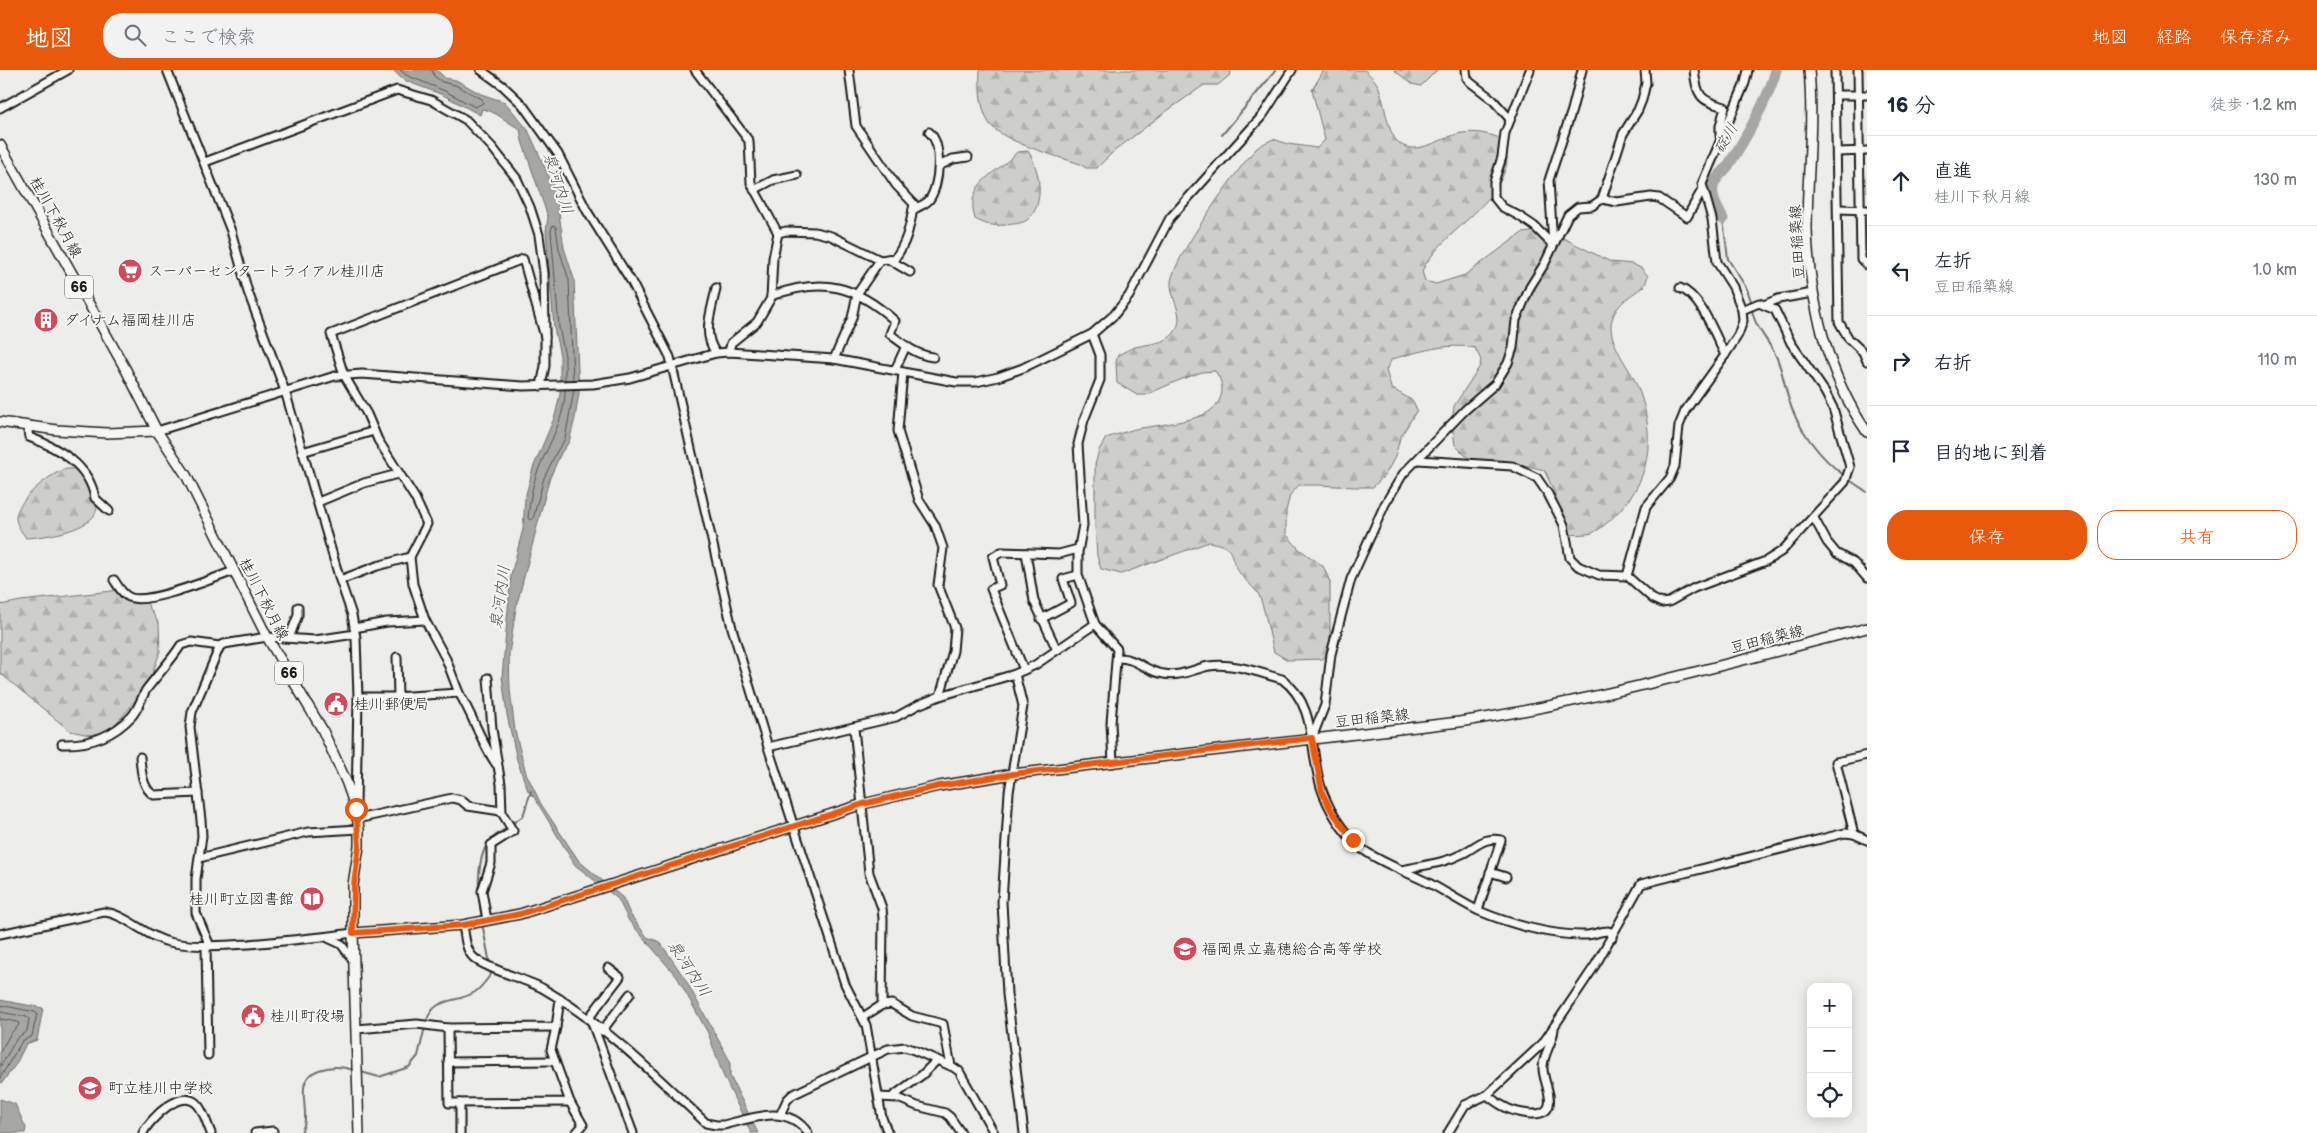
<!DOCTYPE html>
<html lang="ja">
<meta charset="utf-8">
<style>
:root{--surface:#fff;--page:#f2f2f3;--text:#1f2937;--muted:#747a83;--line:#e0e1e3;--accent:#ea580c}
body{margin:0;font-family:"Balsamiq Sans","Klee One",sans-serif;background:var(--page);color:var(--text)}
.controls{position:absolute;right:15px;bottom:15px;display:grid;overflow:hidden;border-radius:10px;box-shadow:0 2px 12px #0003}
.controls button{width:45px;height:45px;display:grid;place-items:center;padding:0;border:0;border-bottom:1px solid var(--line);background:var(--surface);color:var(--text);font:25px sans-serif}
.stop{position:absolute;width:15px;height:15px;margin:-11px;border:4px solid #ea580c;border-radius:50%;background:#fff}
.stop.end{background:#ea580c;border-color:#fff;box-shadow:0 1px 5px #0008}
.list{margin:0;padding:0;list-style:none}
h2{display:flex;justify-content:space-between;align-items:center;height:65px;margin:0;padding:0 20px;font-size:21px}
h2 small{font-size:16px;font-weight:400;color:var(--muted)}
.list li{display:grid;grid-template-columns:32px 1fr auto;gap:15px;align-items:center;box-sizing:border-box;height:90px;padding:0 20px;border-top:1px solid var(--line)}
.list b{display:block;font-size:19px;white-space:nowrap}
.list p{margin:0;font-size:16px;white-space:nowrap;color:var(--muted)}
.list em{font-size:16px;font-style:normal;color:var(--muted)}
.actions{display:flex;gap:10px;padding:15px 20px}
.actions a{flex:1;padding:11px 0;border:1px solid var(--accent);border-radius:20px;text-align:center;font-size:18px;color:var(--accent)}
.actions .main{background:var(--accent);color:#fff}
.icon{flex:none;width:28px;height:28px;fill:none;stroke:currentColor;stroke-width:2;stroke-linecap:round;stroke-linejoin:round}
.map{position:relative;flex:none;width:1867px;height:1063px;overflow:hidden}
header{display:flex;align-items:center;gap:30px;box-sizing:border-box;height:70px;padding:0 25px;background:var(--accent);color:#fff}
header strong{font-size:24px}
nav{display:flex;gap:28px;margin-inline-start:auto;font-size:18px}
.search{width:350px;height:45px;background:var(--page);display:flex;align-items:center;gap:12px;box-sizing:border-box;padding:0 18px;border-radius:20px;color:var(--muted);font-size:19px}
main{display:flex}
aside{flex:1;background:var(--surface)}
.map>svg:first-child{display:block}
.forest{fill:url(#forest-firs);stroke:#757574}
.water{fill:#a6a6a3;stroke:#6f6f6d}
.lines{fill:none;stroke-linecap:round;stroke-linejoin:round}
.shore{stroke:#535352;stroke-width:1}
.stream{stroke:#6f6f6d;stroke-width:2}
.river{stroke:#a6a6a3;stroke-width:11}
.minor-casing{stroke:#1c1c1c;stroke-width:11}
.major-casing{stroke:#1c1c1c;stroke-width:12}
.minor{stroke:#f6f6f2;stroke-width:7}
.major{stroke:#f6f6f2;stroke-width:9}
.route{stroke:#ea580c;stroke-width:6}
.labels{text-anchor:middle;stroke-width:4;stroke-linejoin:round;paint-order:stroke}
.shield{fill:#f6f6f2;stroke:#5d5d5c;stroke-width:1}
.shield-label{font-size:14px;font-weight:bold;fill:#1c1c1c}
.street-label{font-size:15px;fill:#1c1c1c;stroke:#f6f6f2}
.poi-label{font-size:15px;fill:#1c1c1c;stroke:#f6f6f2;text-anchor:start}
.water-label{font-size:16px;font-style:italic;fill:#535352;stroke:#f6f6f2}
</style>
<header>
<strong>地図</strong>
<div class="search"><svg class="icon" aria-label="search" viewBox="0 0 24 24"><circle cx="10" cy="10" r="6"/><path d="M15 15l6 6"/></svg>ここで検索</div>
<nav><a>地図</a><a>経路</a><a>保存済み</a></nav>
</header>
<main>
<div class="map">
<svg width="1867" height="1063" viewBox="0 0 1867 1063">
<defs>
<pattern id="forest-firs" width="22" height="20" patternUnits="userSpaceOnUse" patternTransform="scale(1.25)"><rect width="22" height="20" fill="#cececb"/><path d="M5 1l3.5 6h-7zM16 11l3.5 6h-7z" fill="#b0b0ae"/></pattern>
</defs>
<rect width="100%" height="100%" fill="#edede9"/>
<filter id="ink" filterUnits="userSpaceOnUse"><feTurbulence type="fractalNoise" baseFrequency=".02" numOctaves="2"/><feDisplacementMap in="SourceGraphic" scale="10" xChannelSelector="R" yChannelSelector="G"/><feConvolveMatrix kernelMatrix="1 2 1 2 8 2 1 2 1" color-interpolation-filters="sRGB"/></filter>
<g filter="url(#ink)">
<g class="forest">
<path d="M980,0H1230L1231,4L1218,15H1204L1164,43L1113,82L1097,98H1086L1080,94C1057,86 1002,72 989,53C980,38 979,17 980,0Z"/>
<path d="M1324,0H1365C1370,6 1377,11 1379,18C1385,33 1387,62 1398,72C1415,89 1445,65 1462,63C1477,61 1489,64 1503,69C1506,80 1509,90 1505,100C1493,139 1440,164 1422,201L1425,211L1436,214L1465,205L1522,163L1547,160L1611,192L1632,194L1641,198L1648,206L1644,217C1629,226 1610,238 1611,259C1612,275 1626,294 1633,307C1653,346 1656,398 1626,433C1617,444 1605,457 1592,463C1586,465 1576,464 1569,465L1565,459L1554,421L1544,400L1528,396L1512,399L1486,395L1467,387L1455,375L1452,354L1454,336L1480,296L1481,290L1475,278C1448,272 1418,282 1392,289L1386,300L1391,318L1413,331L1417,340L1400,368L1395,387L1385,405L1373,417C1348,418 1324,414 1299,415L1290,425L1286,441V464L1299,479L1323,496L1330,512V578L1323,589L1288,590L1274,582C1269,564 1266,543 1259,525C1257,520 1244,510 1239,502C1227,483 1237,477 1209,472L1121,504L1101,499L1097,486L1095,456V395L1099,380L1106,368C1115,365 1125,362 1135,359C1153,356 1197,351 1210,341C1225,329 1225,314 1215,301L1202,302L1177,311L1146,325H1137L1117,313L1116,292L1118,285C1124,282 1129,279 1135,277C1147,274 1166,274 1174,263C1187,245 1170,231 1171,212C1173,189 1238,97 1257,78C1261,74 1268,72 1273,69L1288,74L1317,78L1325,70L1312,20Z"/>
<path d="M1394,0H1437L1421,16L1412,14Z"/>
<path d="M1028,81C1040,99 1046,135 1027,150C1021,154 1012,154 1005,155C992,156 986,155 975,149C964,111 997,105 1017,82Z"/>
<path d="M80,399L92,405C96,416 101,432 95,444C86,461 44,467 26,468C22,462 16,455 16,447C17,431 47,406 61,401C66,398 74,399 80,399Z"/>
<path d="M121,520L144,528L159,554L160,582L150,610L128,640L108,662L90,665L70,661L0,603V535L21,531Z"/>
</g>
<g class="water">
<path d="M393,0H437L445,8L456,10L481,24L505,32L528,60L556,122L564,178L574,209L579,323L575,348L569,372L561,383L549,410L516,538L509,584L510,620L515,661L526,703L541,734L579,791L623,828L630,844L647,867L660,872L685,909L730,991V1006L758,1063H751L723,1005L708,963L677,907L629,851L618,829L575,795L534,727L528,721L517,690L507,645L502,607L511,505L523,459L525,428L533,398L555,346L560,324V286L554,258L546,161L548,147L522,71L520,59C506,52 496,41 482,39L480,45L443,25L403,10Z"/>
<path d="M0,930L43,938L37,970L26,974L16,994L2,1013L0,1012Z"/>
<path d="M0,1029L15,1034L26,1058L25,1063H0Z"/>
</g>
<g class="lines">
<g class="shore">
<path d="M400,0L406,5L445,21L475,37L483,33L482,29L455,15L442,12L434,6L432,0"/>
<path d="M565,310V286L559,257L551,161L553,155L556,157L559,179L569,210L573,310"/>
<path d="M565,319C566,346 549,374 539,398C532,414 530,431 528,448L530,450L533,449L544,408L557,381L565,369L574,319"/>
<path d="M0,935L35,942L37,944L32,966L22,971L0,1008"/>
<path d="M0,942L27,947L29,949L27,961L17,968L0,997"/>
<path d="M0,949L18,952L19,955L11,963L0,982"/>
</g>
<g class="stream">
<path d="M1222,65L1276,0"/>
<path d="M1723,149L1728,189L1747,219L1752,234"/>
<path d="M1752,239C1754,257 1769,271 1776,286C1782,299 1784,313 1788,327C1796,357 1820,388 1845,406"/>
<path d="M1848,409L1867,422"/>
<path d="M512,754L523,746L531,721"/>
<path d="M481,843C478,822 476,794 487,774C491,767 501,762 508,757"/>
<path d="M483,858L490,894"/>
<path d="M426,952C435,925 456,934 475,922C481,918 486,911 491,904L490,898"/>
<path d="M361,1002L379,1007L409,997L418,986L425,957"/>
<path d="M300,1063C315,1045 289,1010 319,1000C332,996 340,996 354,1000"/>
</g>
<path class="river" d="M1723,149C1718,139 1711,129 1713,117C1715,107 1722,104 1728,96C1744,71 1769,28 1776,0"/>
<defs>
<g id="minor">
<path d="M167,0L231,161L248,222L285,321L340,510L352,545L356,568L358,627L356,736"/>
<path d="M481,0L503,16L522,34L558,84L587,141L631,211L670,287L732,558L768,677L845,914L866,955L882,1048L888,1063"/>
<path d="M695,0L749,71L751,113L778,163"/>
<path d="M1466,0L1467,8L1470,12L1492,29L1510,49"/>
<path d="M1530,0L1505,63L1502,87L1494,112V127L1502,137L1519,146L1534,156L1553,175"/>
<path d="M1694,0C1697,26 1700,31 1725,37L1720,56V66"/>
<path d="M1835,0L1839,252L1849,269L1863,282L1867,291"/>
<path d="M1858,0L1861,189L1867,195"/>
<path d="M1836,25H1867"/>
<path d="M0,38L68,0"/>
<path d="M1837,82L1867,81"/>
<path d="M205,92L397,20L431,30L466,50L492,77L517,109L530,137L539,165L544,203L545,260V296L541,316"/>
<path d="M939,96L953,89L968,87"/>
<path d="M754,120L773,110L797,105"/>
<path d="M1602,129L1617,132L1651,127L1659,128L1687,147L1702,120"/>
<path d="M1839,139L1867,140"/>
<path d="M913,140C917,137 926,134 929,130C940,116 943,74 929,62"/>
<path d="M778,163L786,161L815,162L831,166L880,190L895,188C908,171 910,154 914,134L896,115L856,56L849,0"/>
<path d="M1553,175L1549,110L1572,40L1582,0"/>
<path d="M888,189L910,202"/>
<path d="M716,218C712,241 701,263 716,283"/>
<path d="M1680,218C1701,226 1715,265 1725,285"/>
<path d="M771,226C823,207 855,215 895,251L890,264C903,274 916,285 933,287"/>
<path d="M1766,234L1778,229L1813,223"/>
<path d="M1092,264L1100,285V310L1084,350L1078,374L1083,455L1078,482V505L1095,554L1117,579L1111,653L1113,693"/>
<path d="M729,282L731,273L757,252L771,228L773,188L778,163"/>
<path d="M834,289L852,248L857,224L880,190"/>
<path d="M895,300L906,276"/>
<path d="M903,302L898,361L919,430L935,455L943,478L938,515L955,558L953,581L940,626"/>
<path d="M27,356L29,367C59,378 89,395 95,428L109,441"/>
<path d="M157,361L335,306L362,304L523,316L593,314L630,308L716,283L729,282L834,289L956,312H976L998,307L1023,298L1092,264L1114,245L1129,226L1170,148L1263,45L1292,0"/>
<path d="M302,382L374,361"/>
<path d="M1418,390L1512,396L1537,408L1548,424L1564,455L1570,488L1578,496L1599,505L1627,506L1653,529L1662,533L1669,532L1694,518L1766,491L1782,481L1845,412L1850,397L1833,338L1825,322L1791,273L1775,240L1759,233L1742,240"/>
<path d="M318,432L364,413L398,404"/>
<path d="M1814,448L1827,472L1836,483L1854,493L1867,508"/>
<path d="M1026,483L1034,531L1057,580"/>
<path d="M1627,506L1646,437L1670,408L1675,396L1679,356L1685,341L1725,285L1738,265L1743,251L1742,240L1733,217L1717,192L1712,149L1702,114L1745,13L1748,0"/>
<path d="M114,510C118,516 122,524 129,527C146,536 214,508 234,501"/>
<path d="M340,510L377,496L410,487"/>
<path d="M1041,549L1071,533L1063,509L1078,505"/>
<path d="M425,550L446,589L459,623"/>
<path d="M354,558L387,552L425,550L413,514L410,487L427,454L415,428L378,370L367,344L344,305L331,264L523,189L545,267"/>
<path d="M289,568L298,545V537"/>
<path d="M397,587L398,627"/>
<path d="M1117,588C1136,587 1146,602 1164,604C1180,607 1194,599 1209,596C1232,592 1260,603 1282,609C1319,636 1308,685 1323,723C1331,744 1349,772 1368,783C1387,795 1409,803 1429,813C1446,822 1462,833 1479,841C1510,854 1552,866 1586,865C1593,865 1600,861 1608,861L1611,862L1612,868"/>
<path d="M1024,600L991,519L1000,515L993,487L1001,482L1059,484L1078,479"/>
<path d="M1015,604L1023,636L1009,722L1002,832L1007,924L1024,1063"/>
<path d="M358,627H393L459,623C473,646 481,672 496,694"/>
<path d="M854,658L869,803L882,838L883,849L882,935L863,947"/>
<path d="M1312,668L1325,635L1331,584L1351,509L1385,434L1403,404L1465,340L1495,314L1508,293L1513,278L1516,250L1530,217L1545,193L1568,145L1578,137L1592,136L1602,129L1623,64L1638,40L1642,30L1646,13L1645,0"/>
<path d="M62,674C89,675 112,667 131,647C138,640 141,629 146,620C157,605 171,591 181,575L191,572L220,576L224,574L267,567L315,570L355,564"/>
<path d="M768,677L896,647L918,635L940,626L1015,604L1035,595L1095,554"/>
<path d="M140,687C141,699 142,719 154,725L198,723"/>
<path d="M357,749L452,728L461,730L468,736L501,741"/>
<path d="M1854,764L1836,692L1867,685"/>
<path d="M199,788L308,762L359,759"/>
<path d="M1402,800C1422,795 1443,794 1462,784C1476,777 1484,766 1501,770L1478,840"/>
<path d="M1490,802L1506,807"/>
<path d="M487,850L482,821L491,793V775L513,761L502,743L501,714L492,659L488,608"/>
<path d="M463,855C465,865 465,879 473,887C484,898 525,909 542,918C603,953 655,1005 706,1053L716,1055H724C754,1047 788,1034 808,1063"/>
<path d="M0,864L104,842C126,844 146,867 169,872C196,878 222,875 249,874C284,871 318,868 353,863"/>
<path d="M328,868L341,874L353,890"/>
<path d="M206,876L208,985"/>
<path d="M210,876L196,843V809L202,766L201,750L190,657L192,642L220,576"/>
<path d="M882,935L892,934L912,946L943,954L951,996"/>
<path d="M588,949L620,907L608,898"/>
<path d="M592,953L633,1063"/>
<path d="M448,958L449,1033L570,1032L551,980L556,957"/>
<path d="M356,959L417,954L448,958L556,957L560,929"/>
<path d="M602,961L630,924"/>
<path d="M448,992L555,991"/>
<path d="M1487,1025C1492,1029 1497,1033 1503,1036C1513,1042 1545,1051 1549,1035C1552,1023 1542,1009 1543,996C1544,983 1553,972 1554,959"/>
<path d="M879,1027L898,1028L917,1036L945,1043L950,1047L961,1063"/>
<path d="M892,1027L922,1005L937,990"/>
<path d="M570,1032L583,1055L576,1063"/>
<path d="M460,1033V1063"/>
<path d="M780,1045L787,1030L792,1025L888,979L905,977L914,980L953,997L959,1001L994,1063"/>
<path d="M143,1063C150,1049 182,1016 198,1035C204,1042 207,1054 211,1063"/>
<path d="M255,1063L273,1061"/>
<path d="M1448,1063L1465,1035L1487,1025L1543,973L1596,894L1641,814L1845,763L1854,764L1867,770"/>
</g>
<g id="major">
<path d="M1809,0C1814,53 1807,107 1807,160C1809,228 1827,305 1867,362"/>
<path d="M0,75L126,300L157,361L186,405L267,567L322,659L346,711L356,739L359,759V776L353,815V863L359,1063"/>
<path d="M0,352L57,360L107,363L157,361"/>
<path d="M353,863L463,855L520,844L863,734L939,716L1013,704L1459,652C1597,631 1732,592 1867,558"/>
</g>
</defs>
<use href="#minor" class="minor-casing"/>
<use href="#major" class="major-casing"/>
<use href="#minor" class="minor"/>
<use href="#major" class="major"/>
</g>
</g>
<g class="lines" filter="url(#ink)">
<path class="route" d="M356,739L359,776L354,815L353,863L463,855L520,844L863,734L939,716L1013,704L1312,668L1322,722L1331,740L1353,770"/>
</g>
<defs>
<symbol id="supermarket-disc" viewBox="-11 -11 22 22"><circle r="9.5" fill="#d1495b" stroke="#f6f6f2"/><path d="M-6-5.5h2.5l.6 2H6L4.5 2H-2.5L-4.4-4H-6ZM-1.5 3.2a1.3 1.3 0 1 0 .1 0ZM3 3.2a1.3 1.3 0 1 0 .1 0Z" fill="#fff"/></symbol>
<symbol id="building-disc" viewBox="-11 -11 22 22"><circle r="9.5" fill="#d1495b" stroke="#f6f6f2"/><path d="M-4-6H4V6H1V3H-1V6H-4ZM-2.5-4.3h1.7v1.8h-1.7ZM.8-4.3h1.7v1.8H.8ZM-2.5-1h1.7V.8h-1.7ZM.8-1h1.7V.8H.8Z" fill="#fff"/></symbol>
<symbol id="civic-disc" viewBox="-11 -11 22 22"><circle r="9.5" fill="#d1495b" stroke="#f6f6f2"/><path d="M-.6-6.5H3V-4.5H.6V-3L4-1V1h2V6H-6V1h2V-1L-.6-3ZM-1.2 2.5V6h2.4V2.5Z" fill="#fff"/></symbol>
<symbol id="library-disc" viewBox="-11 -11 22 22"><circle r="9.5" fill="#d1495b" stroke="#f6f6f2"/><path d="M-6-4Q-3-5.5-.7-3.5V5Q-3 3-6 4ZM6-4Q3-5.5 .7-3.5V5Q3 3 6 4Z" fill="#fff"/></symbol>
<symbol id="school-disc" viewBox="-11 -11 22 22"><circle r="9.5" fill="#d1495b" stroke="#f6f6f2"/><path d="M0-5L7-2L0 1L-7-2ZM-4 1L0 2.5L4 1V4Q0 6-4 4Z" fill="#fff"/></symbol>
</defs>
<g fill-rule="evenodd">
<use href="#supermarket-disc" x="116" y="187" width="28" height="28"/>
<use href="#building-disc" x="32" y="236" width="28" height="28"/>
<use href="#civic-disc" x="322" y="620" width="28" height="28"/>
<use href="#library-disc" x="298" y="815" width="28" height="28"/>
<use href="#school-disc" x="1171" y="865" width="28" height="28"/>
<use href="#civic-disc" x="239" y="932" width="28" height="28"/>
<use href="#school-disc" x="76" y="1004" width="28" height="28"/>
</g>
<g class="labels">
<g class="shield">
<rect x="65" y="205.5" width="28" height="23" rx="4"/>
<rect x="275" y="591.5" width="28" height="23" rx="4"/>
</g>
<g class="shield-label">
<text x="79" y="222">66</text>
<text x="289" y="608">66</text>
</g>
<g class="street-label">
<text transform="translate(56 147) rotate(61)" y="5">桂川下秋月線</text>
<text transform="translate(1797 172) rotate(-93)" y="5">豆田稲築線</text>
<text transform="translate(264 529) rotate(63)" y="5">桂川下秋月線</text>
<text transform="translate(1767 569) rotate(-14)" y="5">豆田稲築線</text>
<text transform="translate(1372 648) rotate(-6)" y="5">豆田稲築線</text>
</g>
<g class="poi-label">
<text x="148" y="206">スーパーセンタートライアル桂川店</text>
<text x="64" y="255">ダイナム福岡桂川店</text>
<text x="354" y="639">桂川郵便局</text>
<text x="294" y="834" text-anchor="end">桂川町立図書館</text>
<text x="1202" y="884">福岡県立嘉穂総合高等学校</text>
<text x="270" y="951">桂川町役場</text>
<text x="108" y="1023">町立桂川中学校</text>
</g>
<g class="water-label">
<text transform="translate(1725 68) rotate(-60)" y="6">碇川</text>
<text transform="translate(559 113) rotate(72)" y="6">泉河内川</text>
<text transform="translate(499 527) rotate(-82)" y="6">泉河内川</text>
<text transform="translate(690 898) rotate(57)" y="6">泉河内川</text>
</g>
</g>
</svg>
<div class="controls">
<button>+</button>
<button>−</button>
<button><svg class="icon" aria-label="locate" viewBox="0 0 24 24"><circle cx="12" cy="12" r="6"/><path d="M12 2v4M12 18v4M2 12h4M18 12h4"/></svg></button>
</div>
<div class="stop" style="left:356px;top:739px"></div>
<div class="stop end" style="left:1353px;top:770px"></div>
</div>
<aside>
<h2>16 分<small>徒歩 · 1.2 km</small></h2>
<ul class="list">
<li><svg class="icon" aria-label="ahead" viewBox="0 0 24 24"><path d="M12 20V5M6 11l6-6 6 6"/></svg><div><b>直進</b><p>桂川下秋月線</p></div><em>130 m</em></li>
<li><svg class="icon" aria-label="left" viewBox="0 0 24 24"><path d="M17 20v-9H6M10 6l-5 5 5 5"/></svg><div><b>左折</b><p>豆田稲築線</p></div><em>1.0 km</em></li>
<li><svg class="icon" aria-label="right" viewBox="0 0 24 24"><path d="M7 20v-9h11M14 6l5 5-5 5"/></svg><div><b>右折</b></div><em>110 m</em></li>
<li><svg class="icon" aria-label="arrive" viewBox="0 0 24 24"><path d="M6 21V4h12l-3 4 3 4H6"/></svg><div><b>目的地に到着</b></div></li>
</ul>
<div class="actions"><a class="main">保存</a><a>共有</a></div>
</aside>
</main>
